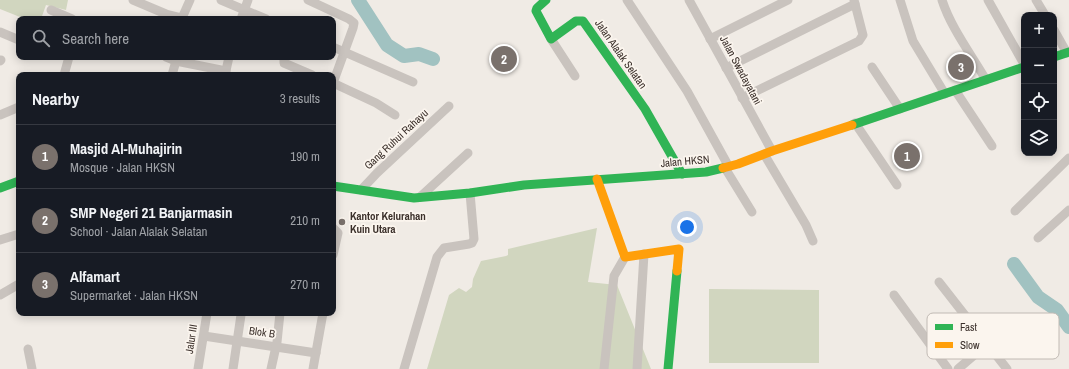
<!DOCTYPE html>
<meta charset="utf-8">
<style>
:root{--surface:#171b24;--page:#20242c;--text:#f1f3f6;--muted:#9ea1a6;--line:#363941;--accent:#7a716c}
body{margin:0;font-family:"Archivo Narrow",sans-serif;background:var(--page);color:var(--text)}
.controls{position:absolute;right:12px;top:12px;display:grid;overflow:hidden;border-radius:8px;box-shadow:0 2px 10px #0003}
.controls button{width:36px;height:36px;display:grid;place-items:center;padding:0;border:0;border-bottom:1px solid var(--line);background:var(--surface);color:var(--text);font:20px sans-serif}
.you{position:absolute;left:687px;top:227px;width:14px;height:14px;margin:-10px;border:3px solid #fff;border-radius:50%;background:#1a73e8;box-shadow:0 0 0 6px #1a73e833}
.badge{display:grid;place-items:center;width:26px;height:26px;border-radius:50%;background:var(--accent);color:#fff;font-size:13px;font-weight:700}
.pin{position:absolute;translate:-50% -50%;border:2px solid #fff;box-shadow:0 1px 4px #0006}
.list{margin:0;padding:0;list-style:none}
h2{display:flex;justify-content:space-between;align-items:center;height:52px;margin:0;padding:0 16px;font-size:17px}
h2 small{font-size:13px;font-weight:400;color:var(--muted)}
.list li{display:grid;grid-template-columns:26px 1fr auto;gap:12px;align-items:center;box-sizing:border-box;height:64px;padding:0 16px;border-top:1px solid var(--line)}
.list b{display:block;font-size:15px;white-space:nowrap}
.list p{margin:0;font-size:13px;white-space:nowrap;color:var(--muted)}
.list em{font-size:13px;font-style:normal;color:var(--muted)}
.icon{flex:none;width:22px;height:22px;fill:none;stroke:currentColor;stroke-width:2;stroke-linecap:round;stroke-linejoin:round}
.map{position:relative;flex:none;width:1069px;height:369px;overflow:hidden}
.search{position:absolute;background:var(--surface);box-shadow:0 2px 10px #0003;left:16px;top:16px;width:320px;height:44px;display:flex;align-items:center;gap:10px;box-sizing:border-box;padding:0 14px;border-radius:8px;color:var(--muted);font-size:15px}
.panel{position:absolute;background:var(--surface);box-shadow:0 2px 10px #0003;left:16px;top:72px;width:320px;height:244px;border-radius:8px}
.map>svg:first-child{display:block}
.green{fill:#d1d6bf}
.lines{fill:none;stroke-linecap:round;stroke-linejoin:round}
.river{stroke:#a1c2c1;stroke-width:14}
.street{stroke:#c9c3be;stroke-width:9}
.fast{stroke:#30b455;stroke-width:9}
.slow{stroke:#ff9f0a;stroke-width:9}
.poi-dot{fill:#7a716c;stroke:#fbf5ee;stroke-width:1.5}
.labels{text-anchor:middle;stroke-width:3.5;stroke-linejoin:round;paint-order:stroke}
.street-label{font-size:11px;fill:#3b302b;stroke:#fbf5ee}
.poi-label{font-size:11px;font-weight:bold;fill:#3b302b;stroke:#fbf5ee;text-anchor:start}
.key{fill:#fbf5ee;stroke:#c1bab4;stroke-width:1}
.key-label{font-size:11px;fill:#3b302b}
</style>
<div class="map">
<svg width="1069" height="369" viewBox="0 0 1069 369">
<rect width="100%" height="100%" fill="#f0ebe5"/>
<g class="green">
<path d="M0,0H68L66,10L46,5L41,19H25L0,9Z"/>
<path d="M597,228L588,282L617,285L651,369H427L449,295L459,288L466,292L472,287L473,279L481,261L506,256L508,255V249Z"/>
<path d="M709,289L819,290V363H709Z"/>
</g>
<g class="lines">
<g class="river">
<path d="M358,0L387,45L404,56L419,54L433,59"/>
<path d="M1014,264L1038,297L1057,310L1069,327"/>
</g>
<g class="street">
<path d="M133,0L166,14L182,18V19"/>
<path d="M221,0L266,19"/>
<path d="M308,0L349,19L354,23L353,28L333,83"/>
<path d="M627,0L687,91L729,167"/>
<path d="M689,0L772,151"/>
<path d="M900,0L913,41L945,94"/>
<path d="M942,0C951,28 971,54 986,80"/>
<path d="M988,0L1024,64"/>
<path d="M1036,0L1045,15"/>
<path d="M51,10L72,19"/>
<path d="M182,18L190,0"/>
<path d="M241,19L248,0"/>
<path d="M1054,30L1067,53"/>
<path d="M0,32L19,40"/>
<path d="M551,39L575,76"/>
<path d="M710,39L788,0"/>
<path d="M333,47L413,82"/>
<path d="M166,57L176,61L226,71"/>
<path d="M284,57V63L312,75"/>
<path d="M0,61L1,60"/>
<path d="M872,67L900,109"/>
<path d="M726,68L855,4"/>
<path d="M64,75L69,57"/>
<path d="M172,75L176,61"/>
<path d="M225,75L229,57"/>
<path d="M333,83L376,103L395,115"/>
<path d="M955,90L992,146"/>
<path d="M742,98L859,41L863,35L854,0"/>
<path d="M0,115L19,107"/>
<path d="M855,123L897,185"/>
<path d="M764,154L806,225L813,241"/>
<path d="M725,168L752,212"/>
<path d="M361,190L377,173L449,106"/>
<path d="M420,197L468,153"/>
<path d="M1015,211L1069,158"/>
<path d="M333,228L338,233L333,255"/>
<path d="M1038,238L1069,210"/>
<path d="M0,240L19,234"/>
<path d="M939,282L1007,369"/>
<path d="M0,295L19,284"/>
<path d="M894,295L948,369"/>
<path d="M204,336L316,353"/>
<path d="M28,349L32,369"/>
<path d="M198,369L207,313"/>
<path d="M233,369L241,315"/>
<path d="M271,369L277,342L280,313"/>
<path d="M313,369L323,313"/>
<path d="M404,369L437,257L444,248L469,244L472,243L474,239L470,193"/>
<path d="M604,369L614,276L625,257"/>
<path d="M637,369L644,254"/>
<path d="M958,369L987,344"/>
</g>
<g class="fast">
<path d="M546,0L537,8L536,11L551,39L576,21H583L645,109L682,174"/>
<path d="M1054,57L1069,52"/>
<path d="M852,125L1024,67"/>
<path d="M333,186L414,198L470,193L524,185L706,172L723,168"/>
<path d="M0,188L19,181"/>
<path d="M668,369L677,271"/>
</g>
<g class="slow">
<path d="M723,168L738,164L772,151L852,125"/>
<path d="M597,179L625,257L679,249L677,271"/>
</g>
</g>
<circle class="poi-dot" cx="342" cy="222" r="4"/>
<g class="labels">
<g class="street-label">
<text transform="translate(621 54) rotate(55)" y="4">Jalan Alalak Selatan</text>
<text transform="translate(741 70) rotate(62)" y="4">Jalan Swadayatani</text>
<text transform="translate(396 139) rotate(-43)" y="4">Gang Ruhui Rahayu</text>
<text transform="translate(685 161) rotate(-5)" y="4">Jalan HKSN</text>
<text transform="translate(262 332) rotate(8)" y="4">Blok B</text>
<text transform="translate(191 339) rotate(-81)" y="4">Jalur III</text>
</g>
<g class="poi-label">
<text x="350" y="220">Kantor Kelurahan<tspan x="350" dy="13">Kuin Utara</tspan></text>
</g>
</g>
<rect x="927" y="313" width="132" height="46" rx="6" class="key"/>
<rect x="935" y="324" width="18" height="6" fill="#30b455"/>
<rect x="935" y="342" width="18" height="6" fill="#ff9f0a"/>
<g class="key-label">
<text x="960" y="331">Fast</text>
<text x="960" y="349">Slow</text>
</g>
</svg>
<div class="controls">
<button>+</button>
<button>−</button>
<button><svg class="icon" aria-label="locate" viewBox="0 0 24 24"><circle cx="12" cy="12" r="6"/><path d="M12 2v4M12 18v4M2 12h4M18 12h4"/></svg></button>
<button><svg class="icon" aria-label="layers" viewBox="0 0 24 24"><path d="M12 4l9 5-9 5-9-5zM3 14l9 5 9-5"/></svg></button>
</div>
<div class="you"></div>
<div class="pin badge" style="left:907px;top:156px">1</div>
<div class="pin badge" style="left:504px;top:59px">2</div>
<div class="pin badge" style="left:961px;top:67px">3</div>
<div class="search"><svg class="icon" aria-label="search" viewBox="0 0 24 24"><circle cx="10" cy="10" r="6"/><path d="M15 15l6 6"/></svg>Search here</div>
<section class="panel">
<h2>Nearby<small>3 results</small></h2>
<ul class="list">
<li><span class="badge">1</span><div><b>Masjid Al-Muhajirin</b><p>Mosque · Jalan HKSN</p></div><em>190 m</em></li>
<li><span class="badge">2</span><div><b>SMP Negeri 21 Banjarmasin</b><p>School · Jalan Alalak Selatan</p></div><em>210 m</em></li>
<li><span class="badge">3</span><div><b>Alfamart</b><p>Supermarket · Jalan HKSN</p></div><em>270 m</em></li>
</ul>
</section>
</div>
